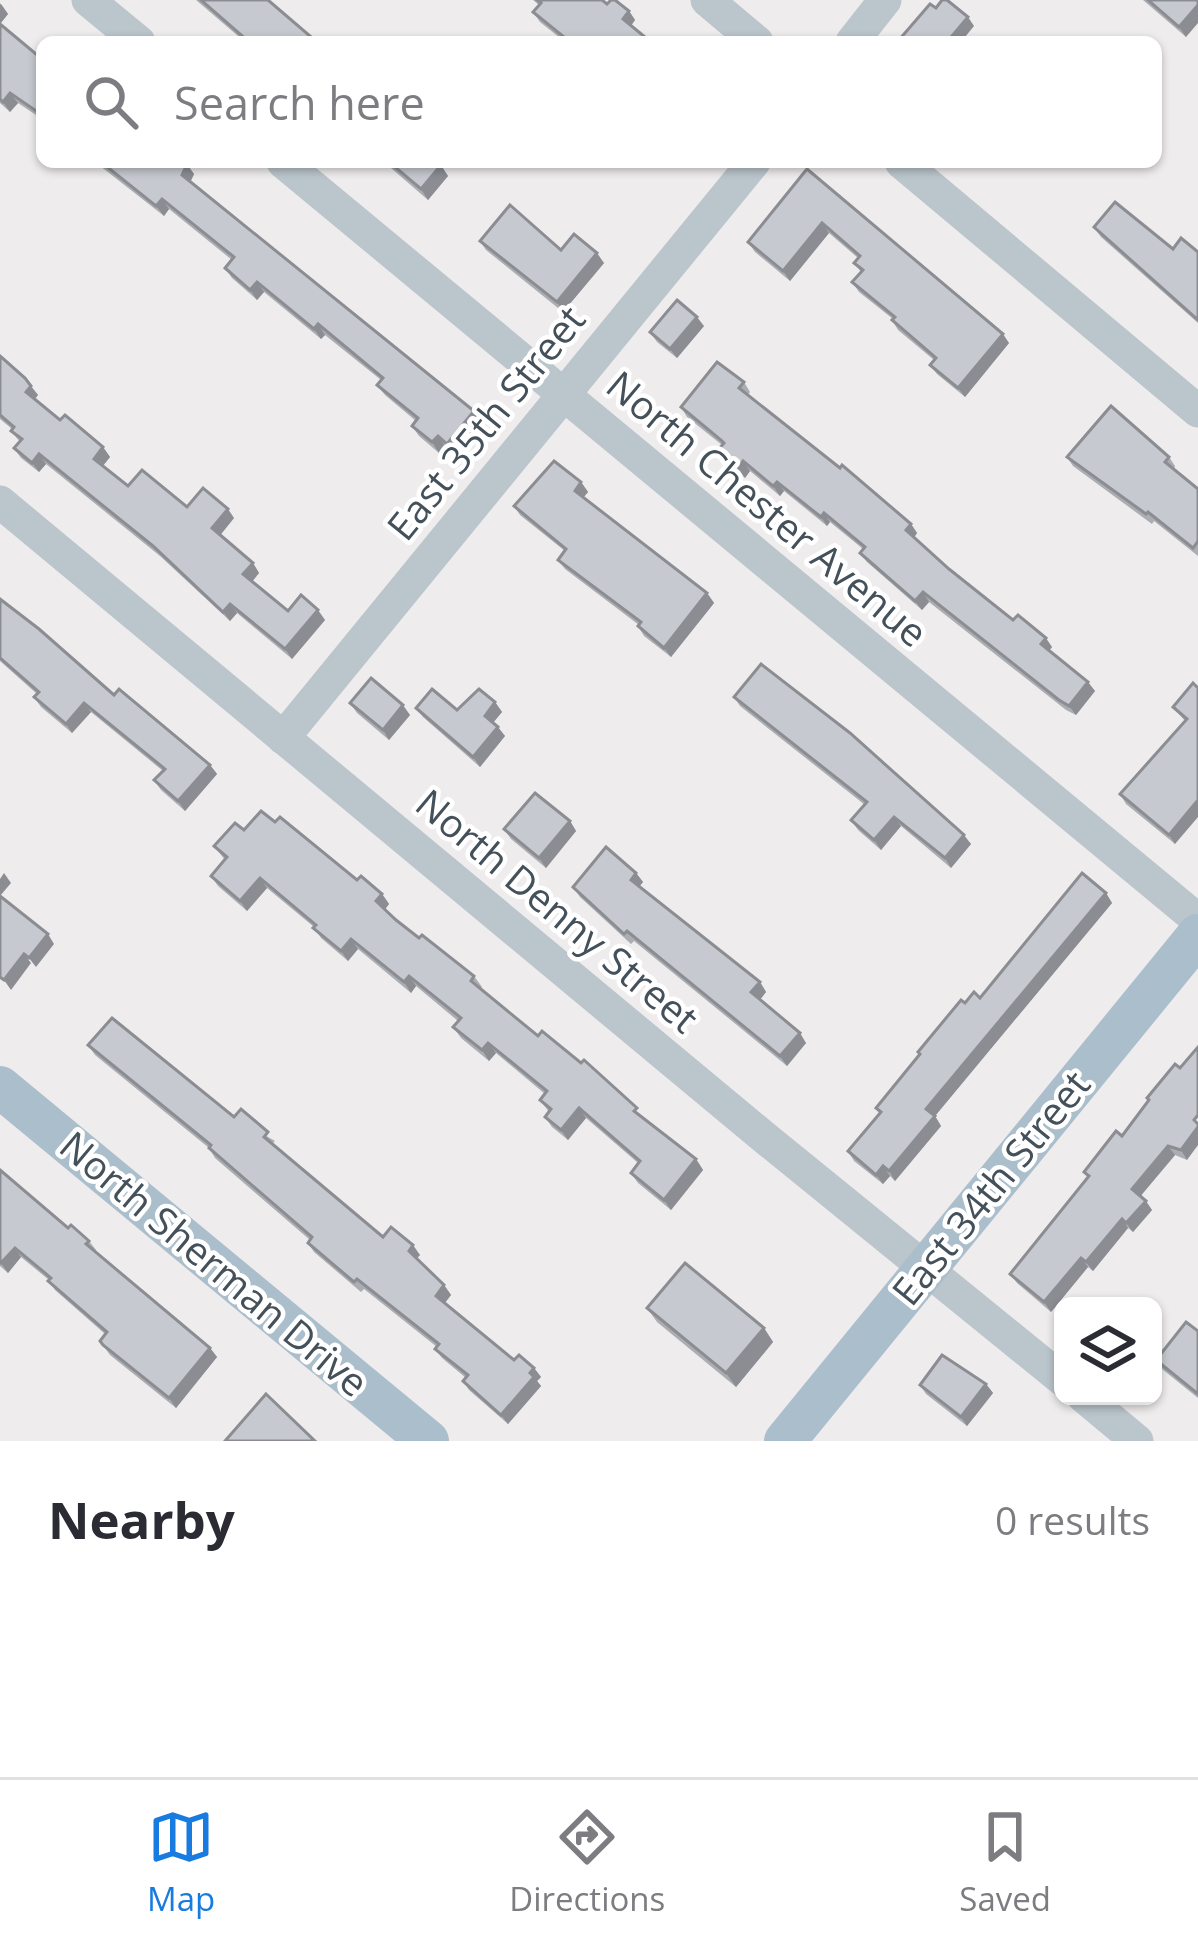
<!DOCTYPE html>
<style>
:root{--surface:#fff;--page:#f7f7f7;--text:#2b2b33;--muted:#7c7c81;--line:#e1e1e2;--accent:#177bdf}
body{margin:0;font-family:"Open Sans",sans-serif;background:var(--page);color:var(--text)}
.controls{position:absolute;right:36px;bottom:36px;display:grid;overflow:hidden;border-radius:18px;box-shadow:0 3px 9px #0004}
.controls button{width:108px;height:108px;display:grid;place-items:center;padding:0;border:0;border-bottom:3px solid var(--line);background:var(--surface);color:var(--text);font:60px sans-serif}
.list{margin:0;padding:0;list-style:none}
h2{display:flex;justify-content:space-between;align-items:center;height:156px;margin:0;padding:0 48px;font-size:51px}
h2 small{font-size:39px;font-weight:400;color:var(--muted)}
.icon{flex:none;width:66px;height:66px;fill:none;stroke:currentColor;stroke-width:2;stroke-linecap:round;stroke-linejoin:round}
.map{position:relative;flex:none;width:1198px;height:1441px;overflow:hidden}
.search{position:absolute;background:var(--surface);box-shadow:0 3px 9px #0004;left:36px;right:36px;top:36px;height:132px;display:flex;align-items:center;gap:30px;box-sizing:border-box;padding:0 42px;border-radius:18px;color:var(--muted);font-size:45px}
.sheet{height:336px;background:var(--surface)}
nav{display:flex;justify-content:space-around;align-items:center;box-sizing:border-box;height:168px;border-top:3px solid var(--line);background:var(--surface);font-size:33px;color:var(--muted)}
nav a{display:grid;justify-items:center;gap:6px}
nav .on{color:var(--accent)}
.map>svg:first-child{display:block}
.lines{fill:none;stroke-linecap:round;stroke-linejoin:round}
.minor{stroke:#bac5cc;stroke-width:33}
.major{stroke:#abbecc;stroke-width:42}
.wall{fill:#aaaeb3}
.shaded-wall{fill:#8b8d92}
.building{fill:#c6cad0;stroke:#8b8d92;stroke-width:3}
.labels{text-anchor:middle;stroke-width:9;stroke-linejoin:round;paint-order:stroke}
.street-label{font-size:39px;fill:#45515a;stroke:#fff}
</style>
<div class="map">
<svg width="1198" height="1441" viewBox="0 0 1198 1441">
<rect width="100%" height="100%" fill="#efeced"/>
<g class="lines">
<g class="minor">
<path d="M88,0L139,42"/>
<path d="M707,0L757,42"/>
<path d="M852,42L885,0"/>
<path d="M283,162L1198,920"/>
<path d="M901,162L1198,411"/>
<path d="M0,502L765,1138L1063,1380"/>
<path d="M283,738L754,162"/>
<path d="M1083,1396L1137,1441"/>
</g>
<g class="major">
<path d="M0,1087L428,1441"/>
<path d="M785,1441L1198,935"/>
</g>
</g>
<g class="wall">
<path d="M196,0H268L317,42H245Z"/>
<path d="M533,0H602L607,4L629,11L635,20L631,26L651,42H565L540,22L533,12L539,5Z"/>
<path d="M1143,0H1198L1186,37Z"/>
<path d="M0,3L8,14L0,24L42,59V119L18,103L10,112L0,103Z"/>
<path d="M95,162H184L194,174L190,182L481,421L454,454L445,446L439,453L419,436L412,426L416,421L385,395L377,385L381,380L325,335L321,339L264,292L257,300L232,278L225,268L232,260L169,209L164,216Z"/>
<path d="M384,162H437L448,176L428,200Z"/>
<path d="M807,169L1009,343L965,397L937,374L930,365L934,360L898,330L892,320L893,319L859,292L852,282L861,272L854,263L858,258L829,233L790,281L755,252L748,242Z"/>
<path d="M1094,227L1173,249L1198,252V323L1101,237Z"/>
<path d="M480,241L561,250L604,263L563,312L486,250Z"/>
<path d="M704,326L677,358L657,342L650,332Z"/>
<path d="M0,356L38,395L35,399L60,420L103,447L110,457L103,466L128,486L187,507L234,518L220,535L253,563L259,573L252,582L288,611L325,620L292,659L237,613L230,621L160,556L46,464L39,472L21,458L14,448L20,442L11,431L12,429L0,419Z"/>
<path d="M744,382L750,392L748,395L911,524L917,533L914,537L949,569L1013,620L1052,647L1049,651L1095,691L1076,715L1066,710L929,602L922,610L867,562L860,553L863,549L830,522L827,526L784,491L780,496L750,471L745,478L724,460L717,451L722,445L687,417L681,407Z"/>
<path d="M1067,457H1169L1175,466L1174,469L1198,489V556L1154,521L1152,524L1073,466Z"/>
<path d="M581,482L588,492L583,498L707,593L714,603L671,657L644,636L638,626L639,625L565,569L558,560L565,551L520,515L514,506Z"/>
<path d="M0,599L114,695L210,765L217,774L185,811L161,790L154,780L163,771L91,712L72,733L41,707L34,697L37,694L0,661Z"/>
<path d="M1198,688L1175,844L1126,804L1120,794L1185,721L1173,707Z"/>
<path d="M734,697L971,844L951,868L901,826L881,850L858,830L851,820L865,805L740,706Z"/>
<path d="M495,702L502,712L493,723L505,736L480,767L423,717L416,708L457,710Z"/>
<path d="M350,703L410,715L389,740L357,713Z"/>
<path d="M570,821L576,831L546,868L511,839L504,829Z"/>
<path d="M275,822L357,880L382,894L389,904L385,909L419,938L474,976L482,987L480,989L696,1159L703,1170L671,1210L638,1183L631,1173L638,1163L586,1118L568,1140L552,1127L545,1117L549,1112L540,1100L545,1094L496,1053L489,1061L461,1038L453,1027L458,1021L416,986L411,993L358,949L348,961L321,938L314,927L267,888L247,911L218,886L211,876L225,860L214,846L244,830Z"/>
<path d="M636,873L643,882L639,887L760,982L766,992L760,1000L806,1043L787,1066L634,941L631,944L580,897L573,887Z"/>
<path d="M1106,893L1112,903L935,1116L941,1126L895,1181L890,1176L883,1184L854,1161L848,1151L880,1113L876,1108L965,1003L980,998Z"/>
<path d="M88,1045L234,1117L275,1141L272,1144L383,1237L420,1255L417,1258L444,1285L451,1295L445,1303L514,1360L534,1368L541,1377L537,1381L541,1386L508,1424L469,1390L463,1381L466,1378L442,1358L435,1349L437,1347L364,1289L361,1292L314,1252L308,1243L310,1240L215,1158L209,1148L95,1055Z"/>
<path d="M1175,1064L1187,1160L1175,1155L1140,1196L1152,1210L1133,1232L1128,1228L1093,1271L1088,1267L1051,1312L1017,1283L1010,1274L1088,1177L1084,1172L1122,1136Z"/>
<path d="M0,1170L68,1228L89,1241L96,1250L95,1252L210,1348L217,1357L176,1408L110,1355L100,1341L105,1334L55,1290L49,1280L21,1257L8,1273L0,1266Z"/>
<path d="M647,1308L764,1328L773,1342L736,1387L657,1322Z"/>
<path d="M1198,1331V1398L1162,1369L1156,1360Z"/>
<path d="M986,1384L993,1393L967,1426L926,1394L920,1385Z"/>
</g>
<g class="shaded-wall">
<path d="M1,4L8,14L0,24V5Z"/>
<path d="M1198,5V23L1186,37L1179,27Z"/>
<path d="M629,11L635,20L629,28L623,19Z"/>
<path d="M968,17L974,26L961,42H947Z"/>
<path d="M10,93L18,103L10,112L3,102Z"/>
<path d="M187,164L194,174L189,185L182,175Z"/>
<path d="M441,165L448,176L428,200L421,189Z"/>
<path d="M162,199L169,209L164,216L156,206Z"/>
<path d="M822,223L829,233L790,281L783,271Z"/>
<path d="M597,253L604,263L563,312L557,302Z"/>
<path d="M257,282L264,292L257,300L250,290Z"/>
<path d="M697,317L704,326L677,358L670,349Z"/>
<path d="M318,324L325,335L321,339L314,329Z"/>
<path d="M1003,334L1009,343L965,397L958,388Z"/>
<path d="M31,386L38,395L33,401L26,392Z"/>
<path d="M474,411L481,421L454,454L447,444Z"/>
<path d="M438,436L445,446L439,453L432,442Z"/>
<path d="M103,447L110,457L101,468L94,459Z"/>
<path d="M39,454L46,464L39,472L32,463Z"/>
<path d="M743,461L750,471L745,478L738,468Z"/>
<path d="M581,482L588,492L581,500L575,491Z"/>
<path d="M777,482L784,491L780,496L773,486Z"/>
<path d="M228,509L234,518L218,538L212,528Z"/>
<path d="M824,513L830,522L827,526L821,517Z"/>
<path d="M911,524L917,533L913,539L906,530Z"/>
<path d="M253,563L259,573L250,584L243,574Z"/>
<path d="M923,592L929,602L922,610L915,601Z"/>
<path d="M707,593L714,603L671,657L664,648Z"/>
<path d="M230,604L237,613L230,621L223,612Z"/>
<path d="M318,610L325,620L292,659L285,649Z"/>
<path d="M1046,638L1052,647L1047,653L1041,644Z"/>
<path d="M1088,682L1095,691L1076,715L1069,706Z"/>
<path d="M495,702L502,712L491,725L485,716Z"/>
<path d="M84,703L91,712L72,733L66,724Z"/>
<path d="M403,705L410,715L389,740L383,730Z"/>
<path d="M498,727L505,736L480,767L473,757Z"/>
<path d="M210,765L217,774L185,811L178,801Z"/>
<path d="M1198,800V817L1175,844L1169,835Z"/>
<path d="M894,817L901,826L881,850L874,840Z"/>
<path d="M570,821L576,831L546,868L539,858Z"/>
<path d="M964,835L971,844L951,868L945,858Z"/>
<path d="M4,873L11,883L0,896V879Z"/>
<path d="M636,873L643,882L637,889L631,880Z"/>
<path d="M260,878L267,888L247,911L240,901Z"/>
<path d="M1106,893L1112,903L935,1116L941,1126L895,1181L889,1171L926,1109Z"/>
<path d="M382,894L389,904L383,912L376,901Z"/>
<path d="M48,934L54,944L36,967L29,958Z"/>
<path d="M351,939L358,949L348,961L341,951Z"/>
<path d="M24,954L31,963L11,990L4,980Z"/>
<path d="M409,976L416,986L411,993L404,982Z"/>
<path d="M760,982L766,992L758,1002L751,992Z"/>
<path d="M800,1033L806,1043L787,1066L780,1056Z"/>
<path d="M488,1043L496,1053L489,1061L482,1050Z"/>
<path d="M579,1108L586,1118L568,1140L561,1130Z"/>
<path d="M1198,1127V1145L1187,1160L1181,1150Z"/>
<path d="M1168,1146L1175,1155L1139,1198L1132,1189Z"/>
<path d="M696,1159L703,1170L671,1210L664,1200Z"/>
<path d="M883,1166L890,1176L883,1184L876,1175Z"/>
<path d="M1146,1201L1152,1210L1133,1232L1126,1223Z"/>
<path d="M1122,1219L1128,1228L1093,1271L1086,1262Z"/>
<path d="M413,1245L420,1255L415,1260L409,1251Z"/>
<path d="M15,1248L21,1257L8,1273L1,1263Z"/>
<path d="M1081,1258L1088,1267L1051,1312L1044,1302Z"/>
<path d="M444,1285L451,1295L443,1305L436,1296Z"/>
<path d="M764,1328L773,1342L736,1387L726,1373Z"/>
<path d="M210,1348L217,1357L176,1408L169,1398Z"/>
<path d="M534,1368L541,1377L537,1381L541,1386L508,1424L501,1415Z"/>
<path d="M986,1384L993,1393L967,1426L961,1417Z"/>
</g>
<g class="building">
<path d="M201,0H268L317,42H249Z"/>
<path d="M537,0H602L607,4L611,0H615L629,11L623,19L651,42H570L533,12L541,3Z"/>
<path d="M942,0H947L968,17L947,42L898,41L930,4L936,8Z"/>
<path d="M1148,0H1198V5L1179,27Z"/>
<path d="M0,24L42,59V115L10,93L3,102L0,99Z"/>
<path d="M101,162H184L187,164L182,175L474,411L447,444L438,436L432,442L412,426L418,418L377,385L383,378L318,324L314,329L257,282L250,290L225,268L234,257L162,199L156,206Z"/>
<path d="M389,162H437L441,165L421,189Z"/>
<path d="M807,169L1003,334L958,388L930,365L936,358L892,320L895,317L852,282L863,270L854,263L860,256L822,223L783,271L748,242Z"/>
<path d="M1115,202L1173,249L1181,238L1198,252V320L1094,227Z"/>
<path d="M510,205L561,250L574,234L597,253L557,302L480,241Z"/>
<path d="M677,300L697,317L670,349L650,332Z"/>
<path d="M0,356L25,378L31,386L26,392L60,420L65,415L103,447L94,459L128,486L142,470L187,507L203,488L228,509L212,528L253,563L243,574L288,611L301,595L318,610L285,649L230,604L223,612L153,546L39,454L32,463L14,448L22,439L11,431L14,427L0,415Z"/>
<path d="M717,362L744,382L739,388L840,468L842,465L911,524L906,530L949,569L1013,620L1018,615L1046,638L1041,644L1088,682L1069,706L1059,700L923,592L915,601L860,553L865,547L824,513L821,517L777,482L773,486L743,461L738,468L717,451L724,443L721,440L681,407Z"/>
<path d="M1111,406L1169,457L1165,462L1198,489V541L1193,548L1148,512L1146,514L1067,457Z"/>
<path d="M554,461L581,482L575,491L707,593L664,648L638,626L641,622L558,560L566,549L514,506Z"/>
<path d="M0,599L39,629L114,695L119,689L210,765L178,801L154,780L165,769L84,703L66,724L34,697L39,692L0,658Z"/>
<path d="M761,664L850,733L964,835L945,858L894,817L874,840L851,820L867,802L734,697Z"/>
<path d="M371,678L403,705L383,730L350,703Z"/>
<path d="M1193,683L1198,688V800L1169,835L1120,794L1187,719L1173,707Z"/>
<path d="M432,689L457,710L479,689L495,702L485,716L498,727L473,757L416,708Z"/>
<path d="M535,793L570,821L539,858L504,829Z"/>
<path d="M261,811L275,822L280,817L357,880L361,876L382,894L376,901L396,920L419,938L422,935L474,976L471,981L538,1036L542,1031L581,1063L584,1060L637,1108L634,1111L696,1159L664,1200L631,1173L640,1161L579,1108L561,1130L545,1117L551,1109L540,1100L547,1091L488,1043L482,1050L453,1027L461,1018L409,976L404,982L351,939L341,951L313,928L316,925L260,878L240,901L211,876L227,857L214,846L235,823L244,830Z"/>
<path d="M606,847L636,873L631,880L760,982L751,992L800,1033L780,1056L627,931L624,934L573,887Z"/>
<path d="M1082,873L1106,893L926,1109L935,1116L889,1171L883,1166L876,1175L848,1151L881,1112L876,1108L920,1054L918,1052L961,1000L965,1003L974,992L980,998Z"/>
<path d="M0,896L48,934L29,958L24,954L4,980L0,977Z"/>
<path d="M112,1018L234,1117L241,1109L268,1132L264,1137L383,1237L391,1227L413,1245L409,1251L444,1285L436,1296L514,1360L519,1355L534,1368L530,1373L534,1377L501,1415L463,1381L468,1375L435,1349L439,1344L357,1279L354,1282L308,1243L312,1237L209,1148L211,1145L88,1045Z"/>
<path d="M1198,1047V1115L1194,1120L1198,1124V1127L1181,1150L1168,1146L1132,1189L1146,1201L1126,1223L1122,1219L1086,1262L1081,1258L1044,1302L1010,1274L1089,1176L1084,1172L1116,1131L1122,1136L1149,1100L1147,1098L1175,1064L1180,1068Z"/>
<path d="M0,1170L68,1228L71,1225L89,1241L86,1244L210,1348L169,1398L103,1345L100,1341L107,1332L48,1281L51,1278L15,1248L1,1263L0,1262Z"/>
<path d="M685,1263L764,1328L726,1373L647,1308Z"/>
<path d="M1186,1322L1198,1331V1394L1156,1360Z"/>
<path d="M942,1355L986,1384L961,1417L920,1385Z"/>
<path d="M266,1394L315,1441H225Z"/>
</g>
<g class="labels">
<g class="street-label">
<text transform="translate(486 423) rotate(-51)" y="14">East 35th Street</text>
<text transform="translate(767 509) rotate(40)" y="14">North Chester Avenue</text>
<text transform="translate(557 911) rotate(40)" y="14">North Denny Street</text>
<text transform="translate(991 1188) rotate(-51)" y="14">East 34th Street</text>
<text transform="translate(214 1264) rotate(40)" y="14">North Sherman Drive</text>
</g>
</g>
</svg>
<div class="controls">
<button><svg class="icon" aria-label="layers" viewBox="0 0 24 24"><path d="M12 4l9 5-9 5-9-5zM3 14l9 5 9-5"/></svg></button>
</div>
<div class="search"><svg class="icon" aria-label="search" viewBox="0 0 24 24"><circle cx="10" cy="10" r="6"/><path d="M15 15l6 6"/></svg>Search here</div>
</div>
<section class="sheet">
<h2>Nearby<small>0 results</small></h2>
<ul class="list">
</ul>
</section>
<nav>
<a class="on"><svg class="icon" aria-label="map" viewBox="0 0 24 24"><path d="M3 6l6-2 6 2 6-2v14l-6 2-6-2-6 2zM9 4v14M15 6v14"/></svg>Map</a>
<a><svg class="icon" aria-label="directions" viewBox="0 0 24 24"><path d="M12 3l9 9-9 9-9-9zM9 14v-3h6M13 9l2 2-2 2"/></svg>Directions</a>
<a><svg class="icon" aria-label="saved" viewBox="0 0 24 24"><path d="M7 4h10v16l-5-4-5 4z"/></svg>Saved</a>
</nav>
